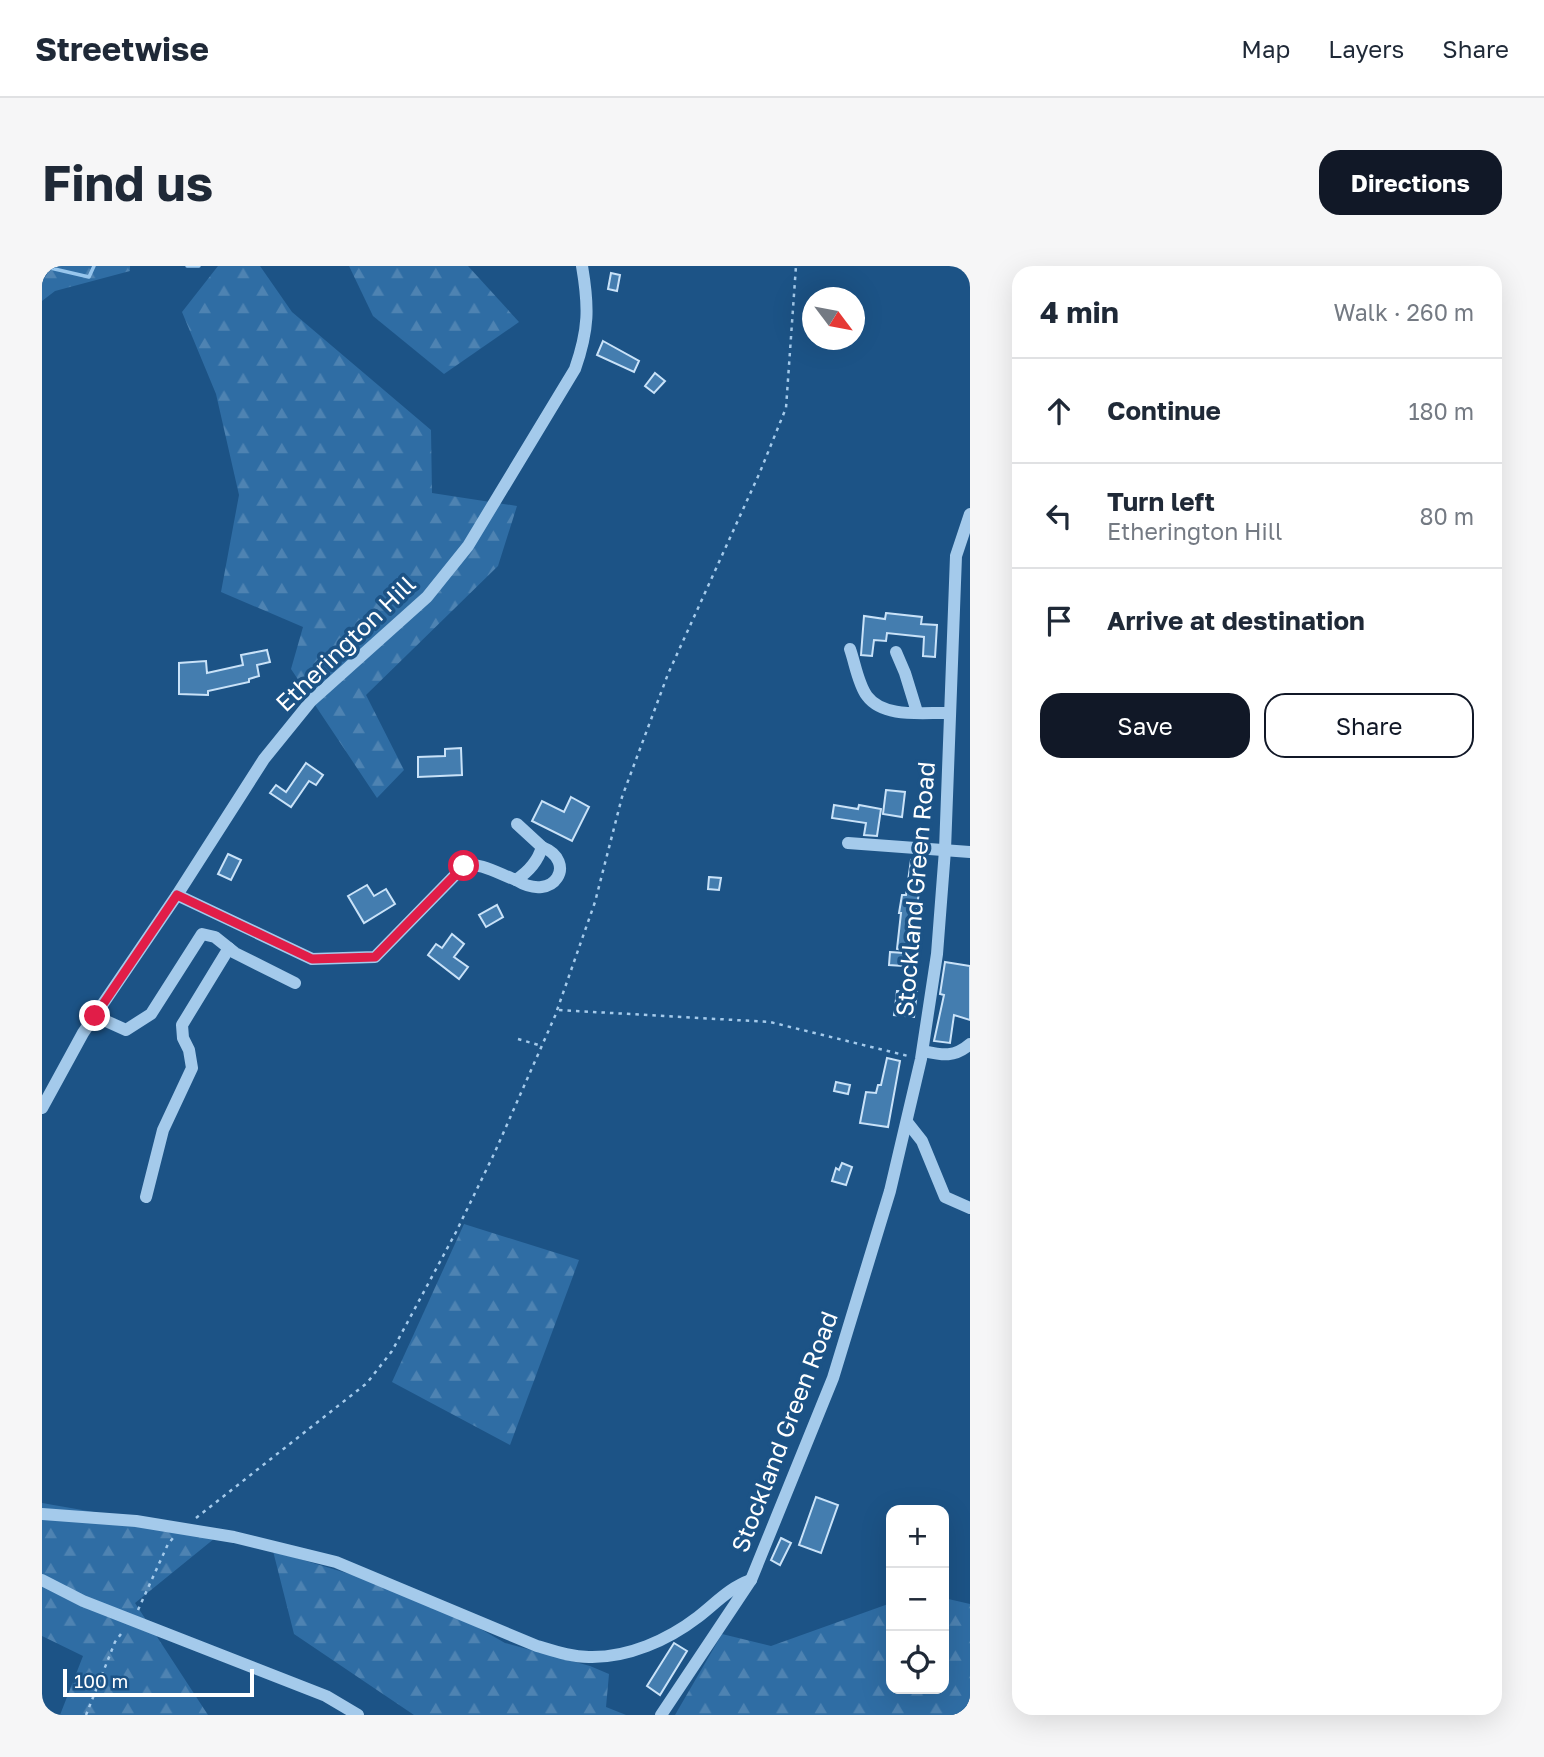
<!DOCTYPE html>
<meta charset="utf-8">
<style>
:root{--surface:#fff;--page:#f6f6f7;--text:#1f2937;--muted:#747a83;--line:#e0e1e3;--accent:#111827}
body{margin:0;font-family:"Golos Text",sans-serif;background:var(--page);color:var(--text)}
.controls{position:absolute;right:21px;bottom:21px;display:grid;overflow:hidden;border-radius:14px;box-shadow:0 7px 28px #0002}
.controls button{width:63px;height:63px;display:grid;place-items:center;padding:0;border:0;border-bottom:2px solid var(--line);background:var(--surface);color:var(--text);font:35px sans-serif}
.compass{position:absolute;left:760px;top:21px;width:63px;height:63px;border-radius:50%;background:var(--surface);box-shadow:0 7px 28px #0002;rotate:122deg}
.scale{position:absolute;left:21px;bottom:18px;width:191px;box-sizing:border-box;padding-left:7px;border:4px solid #fff;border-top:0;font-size:19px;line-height:24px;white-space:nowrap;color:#fff;-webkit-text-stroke:5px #1c5386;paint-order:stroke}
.stop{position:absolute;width:21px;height:21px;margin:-16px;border:5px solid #e11d48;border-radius:50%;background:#fff}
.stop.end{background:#e11d48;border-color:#fff;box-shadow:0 2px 7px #0008}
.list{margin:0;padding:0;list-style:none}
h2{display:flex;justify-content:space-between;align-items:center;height:91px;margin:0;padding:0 28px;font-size:30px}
h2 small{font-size:23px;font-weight:400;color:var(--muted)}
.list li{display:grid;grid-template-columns:46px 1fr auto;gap:21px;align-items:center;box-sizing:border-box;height:105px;padding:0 28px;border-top:2px solid var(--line)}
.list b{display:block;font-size:26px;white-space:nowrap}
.list p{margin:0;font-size:23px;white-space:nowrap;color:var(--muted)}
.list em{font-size:23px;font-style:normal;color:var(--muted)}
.actions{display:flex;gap:14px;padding:21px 28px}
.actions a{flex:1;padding:16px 0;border:2px solid var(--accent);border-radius:21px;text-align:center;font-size:24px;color:var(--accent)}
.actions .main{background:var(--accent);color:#fff}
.icon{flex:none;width:38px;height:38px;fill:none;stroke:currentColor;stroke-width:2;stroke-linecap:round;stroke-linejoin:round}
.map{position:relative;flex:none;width:928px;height:1449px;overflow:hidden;border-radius:21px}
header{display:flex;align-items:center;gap:42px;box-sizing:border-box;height:98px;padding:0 35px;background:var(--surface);border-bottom:2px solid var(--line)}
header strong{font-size:33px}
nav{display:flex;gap:38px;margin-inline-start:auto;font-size:24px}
.intro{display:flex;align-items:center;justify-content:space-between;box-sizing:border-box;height:168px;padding:0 42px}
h1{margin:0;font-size:49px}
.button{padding:18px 32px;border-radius:21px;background:var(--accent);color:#fff;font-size:24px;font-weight:700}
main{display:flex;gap:42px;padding:0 42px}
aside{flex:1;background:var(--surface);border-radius:21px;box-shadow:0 7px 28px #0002}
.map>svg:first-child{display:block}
.forest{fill:url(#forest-firs)}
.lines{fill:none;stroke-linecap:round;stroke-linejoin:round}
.stream{stroke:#97c6ed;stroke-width:3.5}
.building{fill:#447daf;stroke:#c9e2f8;stroke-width:2}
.path{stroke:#a4caeb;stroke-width:2.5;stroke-dasharray:3.5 5;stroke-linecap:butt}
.minor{stroke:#a4caeb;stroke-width:12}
.route{stroke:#e11d48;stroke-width:9}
.labels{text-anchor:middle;stroke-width:7;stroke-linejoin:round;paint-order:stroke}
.street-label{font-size:24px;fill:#fff;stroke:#1c5386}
</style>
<header>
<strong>Streetwise</strong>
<nav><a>Map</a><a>Layers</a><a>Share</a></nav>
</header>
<div class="intro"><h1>Find us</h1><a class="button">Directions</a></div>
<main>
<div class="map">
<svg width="928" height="1449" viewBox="0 0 928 1449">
<defs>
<pattern id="forest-firs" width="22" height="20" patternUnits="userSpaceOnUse" patternTransform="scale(1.75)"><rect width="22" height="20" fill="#2f6da4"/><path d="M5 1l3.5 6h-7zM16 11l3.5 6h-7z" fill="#4e83b2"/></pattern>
</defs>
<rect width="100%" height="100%" fill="#1c5386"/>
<g class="forest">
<path d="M0,0H88V5L13,25L0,35Z"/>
<path d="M176,0H218L250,46L389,164L390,227L475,240L456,300L324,429L362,504L335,532L249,403L261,361L179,326L197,229L174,128L140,46Z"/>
<path d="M307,0H426L477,56L402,108L331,50Z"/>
<path d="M422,958L537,994L468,1179L350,1116Z"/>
<path d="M0,1237L178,1268L93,1337L166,1449H18L41,1390L0,1370Z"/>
<path d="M231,1285L381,1330L463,1377L548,1400L567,1408L564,1441L584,1449H372L252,1368Z"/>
<path d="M902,1332L928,1338V1449H633L680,1368L729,1380L849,1337V1423H902Z"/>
</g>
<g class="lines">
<g class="stream">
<path d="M145,0H157"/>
<path d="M0,6L4,1L47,11L52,0"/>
</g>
</g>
<g class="building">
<path d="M569,7L578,9L575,25L566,23Z"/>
<path d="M561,75L597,95L592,106L555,89Z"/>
<path d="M613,107L623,115L612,127L603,120Z"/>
<path d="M844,347L880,351L879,358L895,359L893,391L881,390L882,371L845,367L844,375L832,374L830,390L819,389L822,350L843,353Z"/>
<path d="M225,384L228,396L215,399L217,410L207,413V416L166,425V429L137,428V397L164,395L165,407L201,399L199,389Z"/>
<path d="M419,482L420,509L376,511V491L403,490V483Z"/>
<path d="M264,497L281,509L274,519L267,515L249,541L228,527L234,519L244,526Z"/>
<path d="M844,524L863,526L860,551L841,548Z"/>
<path d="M529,531L547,541L530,575L490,555L500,535L522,546Z"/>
<path d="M792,539L816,543L817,539L839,543L835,570L822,569L824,557L790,552Z"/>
<path d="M186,588L199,594L189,614L176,608Z"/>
<path d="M869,594L881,596L869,685L855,683L859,647H857L860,629H864Z"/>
<path d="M667,611L679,612L677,624L666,623Z"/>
<path d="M325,619L332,630L344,623L353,638L322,657L306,630Z"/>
<path d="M455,639L461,651L444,661L437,649Z"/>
<path d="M410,668L422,678L412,691L426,701L417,713L386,689L394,678L400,682Z"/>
<path d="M848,686L862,687L861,700L847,699Z"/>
<path d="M903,696L928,700V754L912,749L908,777L892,775L902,729L898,728Z"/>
<path d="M855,725L875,726L872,751L852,749Z"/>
<path d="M845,792L858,795L846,861L818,857L824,826L834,827L836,819H839Z"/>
<path d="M794,816L808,819L806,828L792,825Z"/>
<path d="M800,897L810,901L804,919L790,915L794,902L797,904Z"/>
<path d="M774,1231L796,1239L779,1287L757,1279Z"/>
<path d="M739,1272L749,1277L738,1299L729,1294Z"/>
<path d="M632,1377L645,1385L618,1429L605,1420Z"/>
</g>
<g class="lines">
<g class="path">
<path d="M517,744L728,756L866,790"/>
<path d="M476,773L500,780"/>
<path d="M154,1252L325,1117L350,1085L414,966L452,888L513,750L553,636L580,531L626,408L718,206L744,142L754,0"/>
<path d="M96,1344L126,1278L131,1272"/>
<path d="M44,1449L73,1376L82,1364"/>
</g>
<g class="minor">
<path d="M808,383C813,397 816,418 825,430C842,453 883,446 908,447"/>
<path d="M854,386L863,407L875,446"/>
<path d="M806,577L928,586"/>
<path d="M474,614C513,638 536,595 500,581"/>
<path d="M135,629L270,693L333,691L422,600C437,595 459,609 474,614C486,606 496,595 500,581L475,558"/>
<path d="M53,750L84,764L109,748L160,668L173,671L193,687L253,717"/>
<path d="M881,785C900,789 912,792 928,778"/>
<path d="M0,842L41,767L135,629L222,493L269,435L385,331L426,280L533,103C547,63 547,41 540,0"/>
<path d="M865,856L880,875L903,931L928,942"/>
<path d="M104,931L121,864L150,802L147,784L141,772L140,759L187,682"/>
<path d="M0,1248L94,1255L192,1271L294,1296L495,1380C512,1385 529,1391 547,1391C586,1392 626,1374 656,1351C674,1337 687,1322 709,1314"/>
<path d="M0,1314L41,1335L284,1430L316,1449"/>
<path d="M619,1449L709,1314L791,1112L848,925L879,793L895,688L903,584L914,290L928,248"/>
</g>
</g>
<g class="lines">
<path class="route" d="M53,750L135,629L270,693L333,691L422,600"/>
</g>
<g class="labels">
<g class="street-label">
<text transform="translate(304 378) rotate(-44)" y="8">Etherington Hill</text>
<text transform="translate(874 623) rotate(-85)" y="8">Stockland Green Road</text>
<text transform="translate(743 1166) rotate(-69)" y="8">Stockland Green Road</text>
</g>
</g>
</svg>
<div class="controls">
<button>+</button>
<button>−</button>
<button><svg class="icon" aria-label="locate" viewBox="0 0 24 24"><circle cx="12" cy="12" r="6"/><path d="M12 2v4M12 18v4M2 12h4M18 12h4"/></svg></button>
</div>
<svg class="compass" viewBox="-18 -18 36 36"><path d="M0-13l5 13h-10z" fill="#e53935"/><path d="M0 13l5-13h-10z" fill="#747a83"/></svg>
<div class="scale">100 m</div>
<div class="stop" style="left:422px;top:600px"></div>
<div class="stop end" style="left:53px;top:750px"></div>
</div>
<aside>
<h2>4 min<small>Walk · 260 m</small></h2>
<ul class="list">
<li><svg class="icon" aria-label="ahead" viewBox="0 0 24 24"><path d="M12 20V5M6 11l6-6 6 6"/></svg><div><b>Continue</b></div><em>180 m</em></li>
<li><svg class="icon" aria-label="left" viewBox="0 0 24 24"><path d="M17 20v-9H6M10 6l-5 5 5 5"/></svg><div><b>Turn left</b><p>Etherington Hill</p></div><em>80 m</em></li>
<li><svg class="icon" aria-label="arrive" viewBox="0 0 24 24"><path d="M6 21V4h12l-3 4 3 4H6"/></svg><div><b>Arrive at destination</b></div></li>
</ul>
<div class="actions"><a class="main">Save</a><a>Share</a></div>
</aside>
</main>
